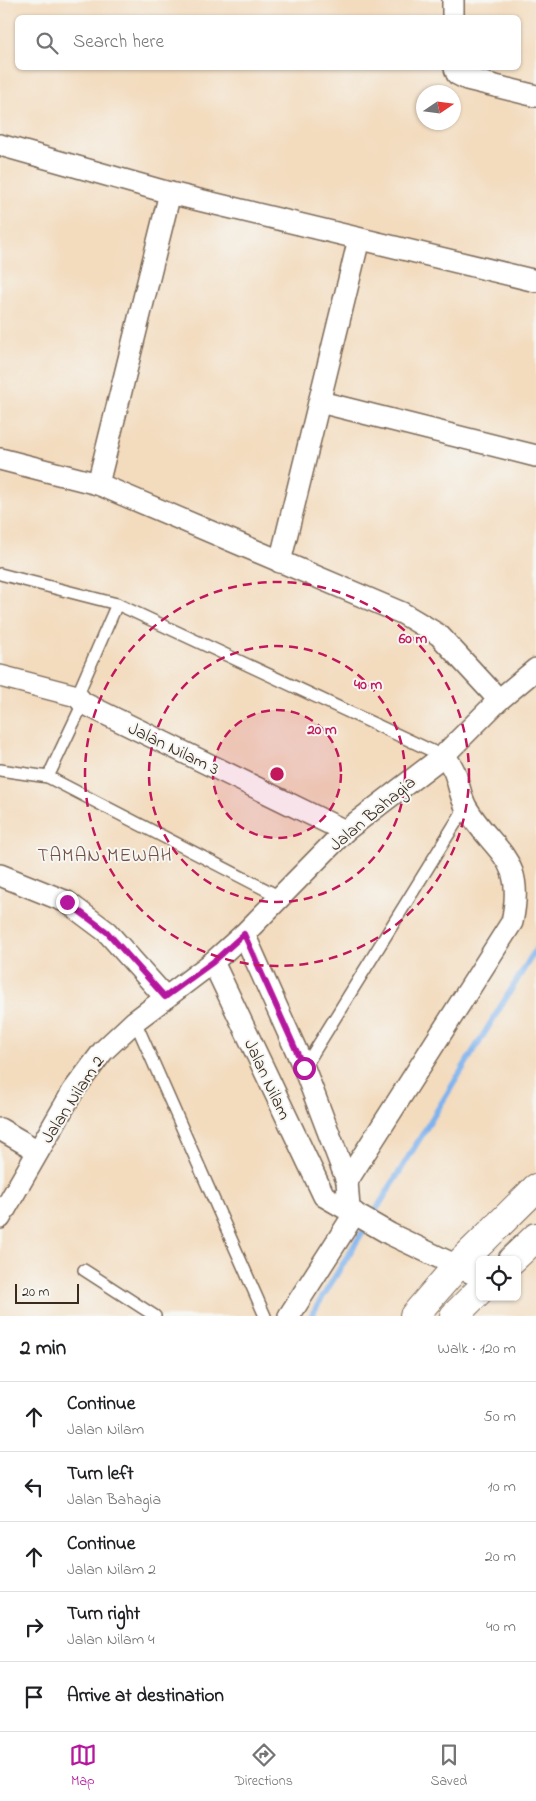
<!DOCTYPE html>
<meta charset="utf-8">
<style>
:root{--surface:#fff;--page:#f2f2f2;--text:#202124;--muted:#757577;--line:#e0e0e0;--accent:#b5179e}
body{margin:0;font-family:"Indie Flower",sans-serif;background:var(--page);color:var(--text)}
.controls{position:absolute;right:15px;bottom:15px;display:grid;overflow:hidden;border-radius:8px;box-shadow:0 1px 4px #0004}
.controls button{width:45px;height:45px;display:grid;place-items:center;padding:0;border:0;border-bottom:1px solid var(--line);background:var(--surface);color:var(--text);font:25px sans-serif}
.compass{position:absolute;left:416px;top:85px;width:45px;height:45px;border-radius:50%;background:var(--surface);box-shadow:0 1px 4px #0004;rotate:77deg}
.scale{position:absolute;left:15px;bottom:12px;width:64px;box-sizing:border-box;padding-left:5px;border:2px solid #3b2a1e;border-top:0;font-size:14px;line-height:18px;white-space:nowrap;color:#3b2a1e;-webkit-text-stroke:4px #f6f6f2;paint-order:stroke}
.stop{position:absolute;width:15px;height:15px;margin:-11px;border:4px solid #b5179e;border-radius:50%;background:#fff}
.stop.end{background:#b5179e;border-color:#fff;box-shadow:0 1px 5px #0008}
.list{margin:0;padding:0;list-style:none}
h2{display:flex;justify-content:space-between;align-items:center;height:65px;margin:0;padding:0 20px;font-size:21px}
h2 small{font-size:16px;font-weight:400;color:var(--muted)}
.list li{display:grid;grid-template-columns:32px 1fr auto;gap:15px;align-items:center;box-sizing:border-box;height:70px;padding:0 20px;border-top:1px solid var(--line)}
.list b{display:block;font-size:19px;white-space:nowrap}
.list p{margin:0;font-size:16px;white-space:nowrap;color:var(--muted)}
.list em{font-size:16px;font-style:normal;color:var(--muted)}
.icon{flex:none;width:28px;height:28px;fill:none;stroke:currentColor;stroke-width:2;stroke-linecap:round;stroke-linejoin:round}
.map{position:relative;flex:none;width:536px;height:1316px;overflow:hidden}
.search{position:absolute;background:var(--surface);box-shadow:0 1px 4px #0004;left:15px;right:15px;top:15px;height:55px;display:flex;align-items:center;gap:12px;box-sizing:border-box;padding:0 18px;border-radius:8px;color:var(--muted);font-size:19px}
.sheet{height:415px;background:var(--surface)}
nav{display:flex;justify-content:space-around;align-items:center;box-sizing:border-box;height:70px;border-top:1px solid var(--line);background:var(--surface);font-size:14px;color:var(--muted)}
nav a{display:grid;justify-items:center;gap:2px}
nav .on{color:var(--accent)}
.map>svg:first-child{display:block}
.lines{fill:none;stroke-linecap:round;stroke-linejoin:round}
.stream{stroke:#7fb3ed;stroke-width:6}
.service-casing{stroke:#7b6856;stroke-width:14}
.minor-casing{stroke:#7b6856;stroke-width:24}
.trunk-casing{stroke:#7b6856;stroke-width:30}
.service{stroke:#fff;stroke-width:11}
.minor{stroke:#fff;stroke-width:21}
.trunk{stroke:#fff;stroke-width:28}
.route{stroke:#b5179e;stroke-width:6}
.ring{fill:none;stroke:#c2185b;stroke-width:2.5;stroke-dasharray:9 6}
.labels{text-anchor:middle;stroke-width:4;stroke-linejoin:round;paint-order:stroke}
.street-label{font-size:18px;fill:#3b2a1e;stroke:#f6f6f2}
.neighbourhood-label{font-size:19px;letter-spacing:1px;fill:#724f46;stroke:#f6f6f2}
.centre{fill:#c2185b;stroke:#f6f6f2;stroke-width:2.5}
.ring-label{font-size:15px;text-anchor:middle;font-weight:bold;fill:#c2185b;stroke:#f6f6f2;stroke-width:4;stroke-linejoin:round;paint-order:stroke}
</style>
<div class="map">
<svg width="536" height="1316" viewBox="0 0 536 1316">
<rect width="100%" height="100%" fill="#f6f6f2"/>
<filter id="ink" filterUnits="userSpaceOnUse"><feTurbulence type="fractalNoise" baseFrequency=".02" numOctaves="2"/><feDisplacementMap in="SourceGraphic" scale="10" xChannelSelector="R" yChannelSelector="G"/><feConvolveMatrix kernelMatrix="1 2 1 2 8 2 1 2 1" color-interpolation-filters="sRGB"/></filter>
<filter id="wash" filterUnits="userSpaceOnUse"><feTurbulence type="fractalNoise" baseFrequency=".0096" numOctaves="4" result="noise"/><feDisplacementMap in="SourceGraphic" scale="20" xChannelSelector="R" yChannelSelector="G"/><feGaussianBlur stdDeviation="1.12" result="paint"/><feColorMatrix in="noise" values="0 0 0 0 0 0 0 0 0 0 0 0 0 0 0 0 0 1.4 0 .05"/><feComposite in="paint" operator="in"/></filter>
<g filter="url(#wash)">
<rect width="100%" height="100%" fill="#f3dbbe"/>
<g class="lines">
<path class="stream" d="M311,1316L536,949"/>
</g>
</g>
<g filter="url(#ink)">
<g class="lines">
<defs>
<g id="service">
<path d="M0,574L117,604L443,756"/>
<path d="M77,696L117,604"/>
<path d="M0,770L48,777L280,897"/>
<path d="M48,777L83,703"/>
<path d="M135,1021L265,1316"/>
<path d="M304,1068L466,806"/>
<path d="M84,1270L155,1316"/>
</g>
<g id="minor">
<path d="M453,18V0"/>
<path d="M455,68L457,74L467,79L536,96"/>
<path d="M0,145L170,193L536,281"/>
<path d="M320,402L536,456"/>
<path d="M0,459L98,484L402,613L439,635L499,700"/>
<path d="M98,484L170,193"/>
<path d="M280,562L359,239"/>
<path d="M0,676L77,696L83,703L345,831"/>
<path d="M0,875L67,902L107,932L165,997"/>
<path d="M244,934L304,1068L347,1181"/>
<path d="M213,962L324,1196L390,1234L480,1277"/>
<path d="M0,1129L38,1151"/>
<path d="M349,1208L347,1181L512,922C526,856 494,854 466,807C457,790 459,769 443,756"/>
<path d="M0,1218L73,1091L103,1051L135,1021L213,962L244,934L345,831L443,756L499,700L536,669"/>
<path d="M289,1316L355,1213"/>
</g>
<g id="trunk">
<path d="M512,1260L536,1237"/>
<path d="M414,1316L457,1266L536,1188"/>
<path d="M454,1316L480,1290"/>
</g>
</defs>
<use href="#service" class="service-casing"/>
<use href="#minor" class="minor-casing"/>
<use href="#trunk" class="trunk-casing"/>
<use href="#service" class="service"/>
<use href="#minor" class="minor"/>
<use href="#trunk" class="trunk"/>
</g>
</g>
<g class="lines" filter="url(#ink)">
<path class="route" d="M67,902L107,932L165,997L213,962L244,934L304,1068"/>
</g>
<circle cx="277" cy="774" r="64" fill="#c2185b" fill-opacity=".12"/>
<g class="ring">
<circle cx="277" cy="774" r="64"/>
<circle cx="277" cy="774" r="128"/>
<circle cx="277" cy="774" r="192"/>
</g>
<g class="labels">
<g class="street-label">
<text transform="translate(174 748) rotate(26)" y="6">Jalan Nilam 3</text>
<text transform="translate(372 813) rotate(-40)" y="6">Jalan Bahagia</text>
<text transform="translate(268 1079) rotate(65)" y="6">Jalan Nilam</text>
<text transform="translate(72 1099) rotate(-57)" y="6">Jalan Nilam 2</text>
</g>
<g class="neighbourhood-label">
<text x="105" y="861">TAMAN MEWAH</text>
</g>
</g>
<circle cx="277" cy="774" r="8" class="centre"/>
<g class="ring-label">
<text x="413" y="643">60 m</text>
<text x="368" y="689">40 m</text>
<text x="322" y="734">20 m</text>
</g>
</svg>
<div class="controls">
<button><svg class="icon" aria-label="locate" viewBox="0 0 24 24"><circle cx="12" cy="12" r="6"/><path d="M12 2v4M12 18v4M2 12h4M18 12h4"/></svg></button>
</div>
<svg class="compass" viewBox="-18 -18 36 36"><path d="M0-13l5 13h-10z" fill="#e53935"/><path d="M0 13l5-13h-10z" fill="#757577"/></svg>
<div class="scale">20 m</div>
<div class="stop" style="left:304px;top:1068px"></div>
<div class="stop end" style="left:67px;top:902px"></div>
<div class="search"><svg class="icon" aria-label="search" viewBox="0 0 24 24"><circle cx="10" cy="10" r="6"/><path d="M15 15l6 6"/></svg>Search here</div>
</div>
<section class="sheet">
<h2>2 min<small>Walk · 120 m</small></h2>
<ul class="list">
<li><svg class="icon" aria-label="ahead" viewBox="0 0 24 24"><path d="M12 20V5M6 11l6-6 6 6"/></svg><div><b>Continue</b><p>Jalan Nilam</p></div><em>50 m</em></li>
<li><svg class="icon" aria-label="left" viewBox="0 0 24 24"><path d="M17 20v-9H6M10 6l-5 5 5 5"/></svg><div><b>Turn left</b><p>Jalan Bahagia</p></div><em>10 m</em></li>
<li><svg class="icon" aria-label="ahead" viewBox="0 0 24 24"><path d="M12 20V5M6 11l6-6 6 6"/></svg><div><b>Continue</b><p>Jalan Nilam 2</p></div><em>20 m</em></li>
<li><svg class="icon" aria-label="right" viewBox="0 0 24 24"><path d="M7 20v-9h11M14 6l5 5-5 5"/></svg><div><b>Turn right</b><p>Jalan Nilam 4</p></div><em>40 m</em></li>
<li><svg class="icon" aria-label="arrive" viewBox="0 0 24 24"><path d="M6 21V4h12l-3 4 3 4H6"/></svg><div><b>Arrive at destination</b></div></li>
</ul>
</section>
<nav>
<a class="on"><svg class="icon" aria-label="map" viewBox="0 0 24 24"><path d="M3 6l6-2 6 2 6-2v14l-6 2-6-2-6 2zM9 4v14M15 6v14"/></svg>Map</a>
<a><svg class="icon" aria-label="directions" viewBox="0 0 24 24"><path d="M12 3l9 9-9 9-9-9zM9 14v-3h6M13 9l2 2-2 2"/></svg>Directions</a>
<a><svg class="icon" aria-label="saved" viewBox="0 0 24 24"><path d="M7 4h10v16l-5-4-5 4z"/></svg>Saved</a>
</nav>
